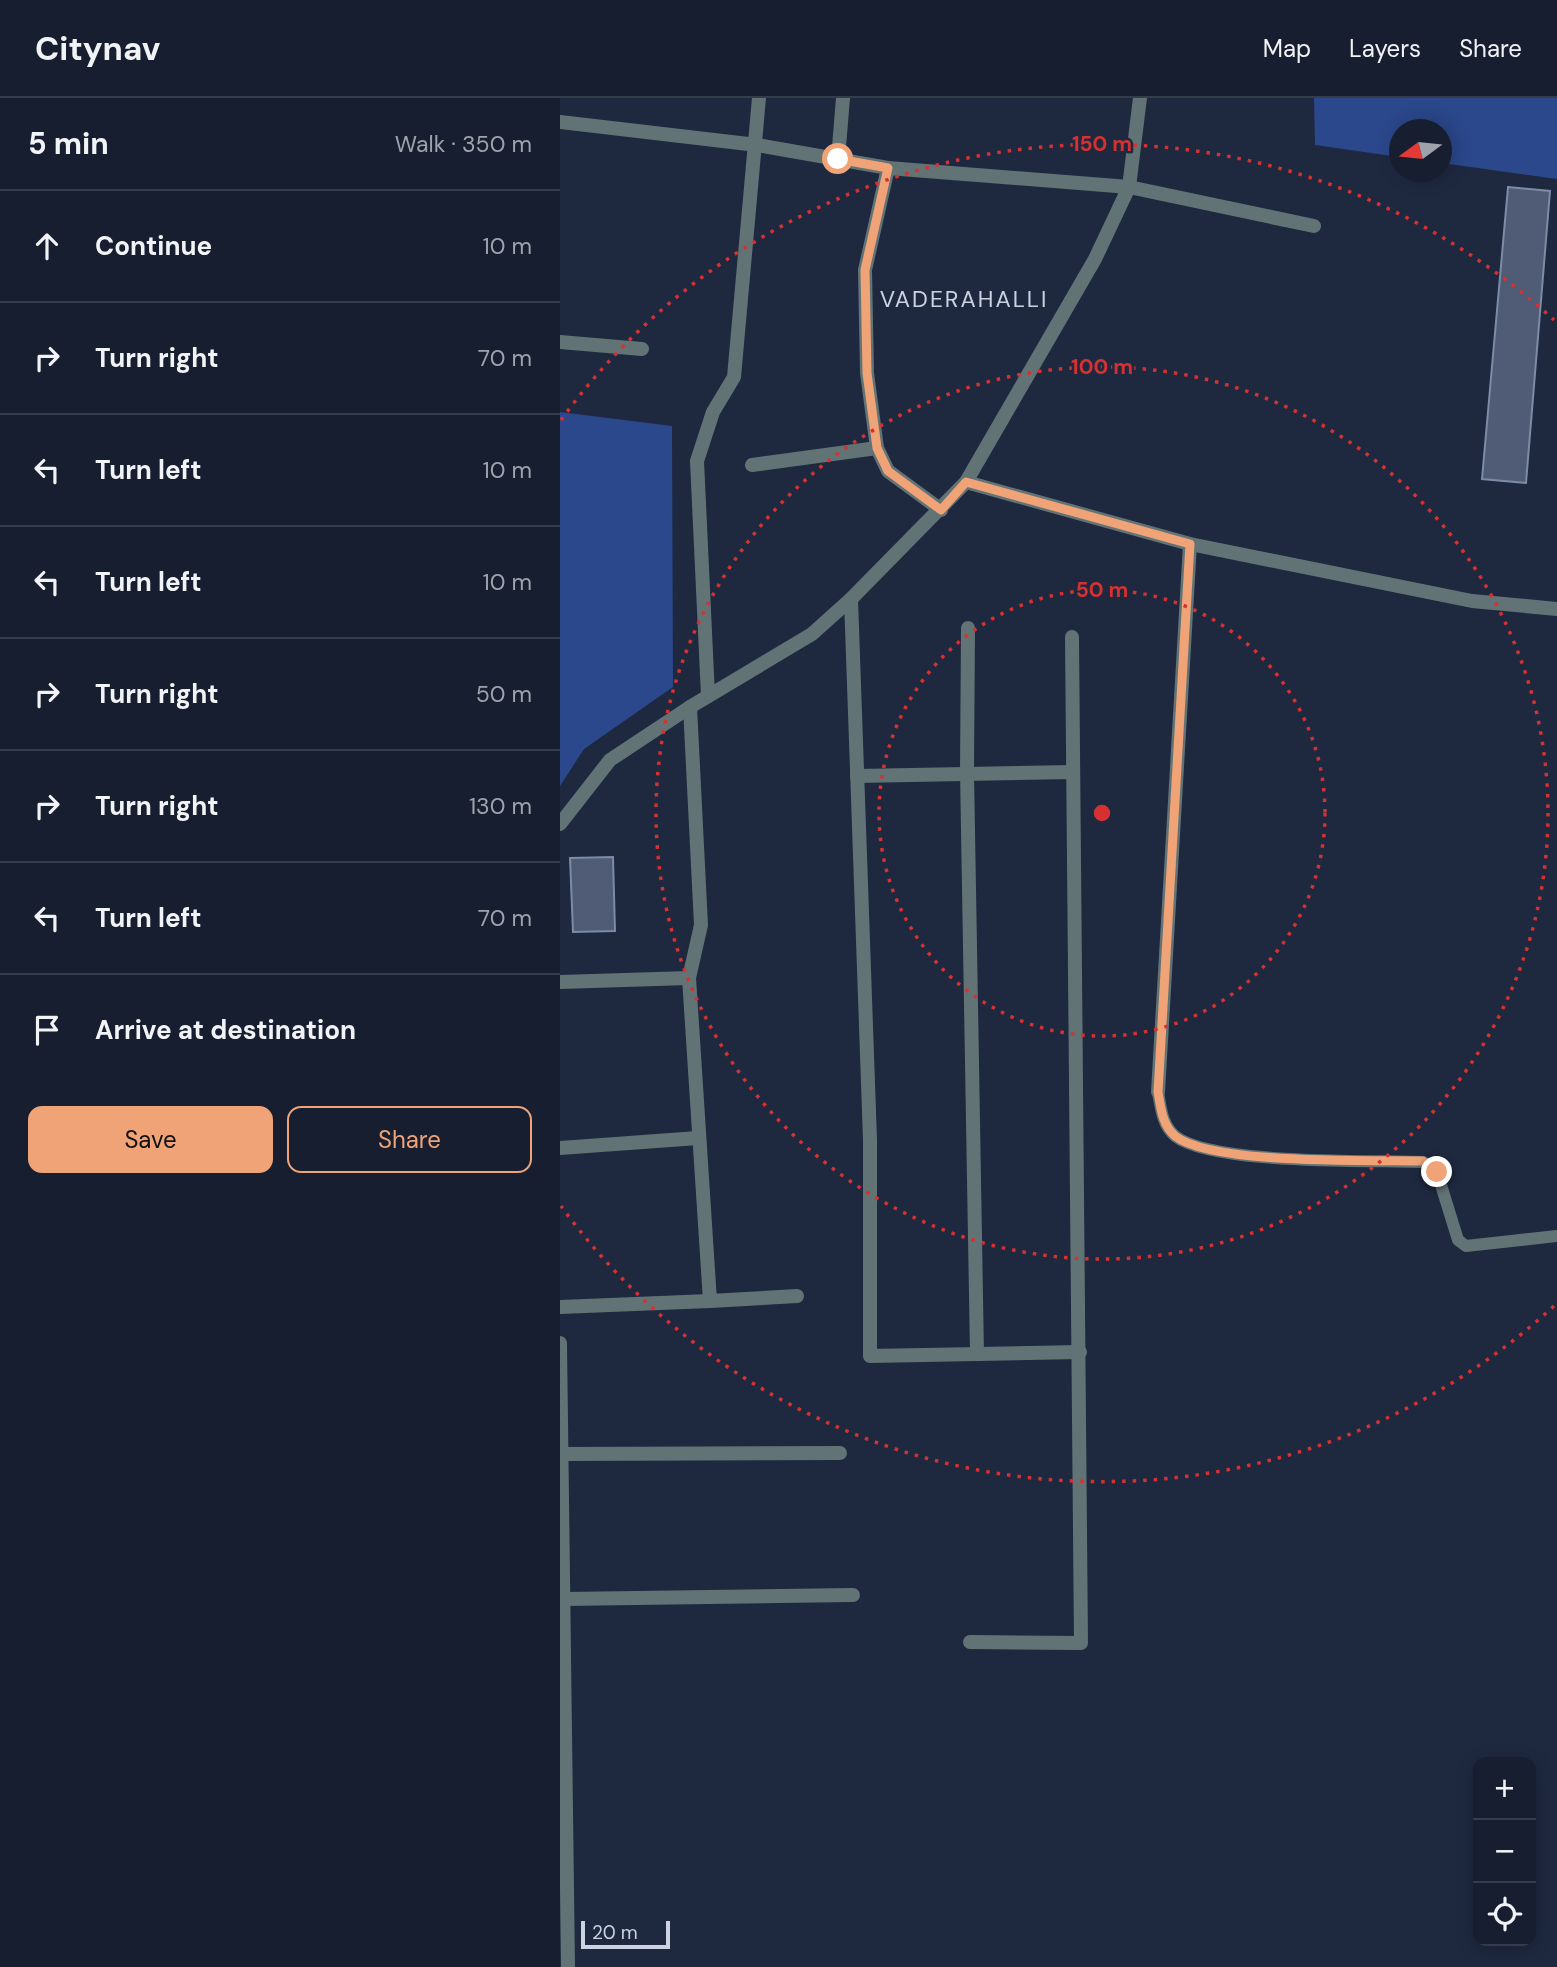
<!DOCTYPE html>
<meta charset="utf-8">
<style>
:root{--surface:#161e2f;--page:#232b3b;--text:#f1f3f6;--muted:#9ea2aa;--line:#353c4b;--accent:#efa377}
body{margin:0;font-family:"DM Sans",sans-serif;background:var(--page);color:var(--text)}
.controls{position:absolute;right:21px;bottom:21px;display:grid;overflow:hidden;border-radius:14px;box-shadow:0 4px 18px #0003}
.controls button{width:63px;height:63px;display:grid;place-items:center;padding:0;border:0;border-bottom:2px solid var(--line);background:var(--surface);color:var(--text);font:35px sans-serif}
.compass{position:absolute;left:829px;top:21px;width:63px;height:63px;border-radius:50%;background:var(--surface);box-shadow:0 4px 18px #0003;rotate:255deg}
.scale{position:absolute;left:21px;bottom:18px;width:89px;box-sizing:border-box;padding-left:7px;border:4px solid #cbd3e2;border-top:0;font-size:19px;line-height:24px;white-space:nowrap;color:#cbd3e2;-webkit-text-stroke:5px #1e283f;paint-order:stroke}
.stop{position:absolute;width:21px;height:21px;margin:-16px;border:5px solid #efa377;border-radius:50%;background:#fff}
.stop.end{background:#efa377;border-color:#fff;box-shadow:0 2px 7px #0008}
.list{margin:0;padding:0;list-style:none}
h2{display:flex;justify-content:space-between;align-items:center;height:91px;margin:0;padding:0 28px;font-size:30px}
h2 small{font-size:23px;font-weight:400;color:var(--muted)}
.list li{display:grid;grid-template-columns:46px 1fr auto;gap:21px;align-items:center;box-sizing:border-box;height:112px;padding:0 28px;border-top:2px solid var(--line)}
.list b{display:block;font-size:26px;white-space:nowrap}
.list em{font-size:23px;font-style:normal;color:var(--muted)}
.actions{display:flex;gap:14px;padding:21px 28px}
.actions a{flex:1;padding:16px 0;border:2px solid var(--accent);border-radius:14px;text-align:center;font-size:24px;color:var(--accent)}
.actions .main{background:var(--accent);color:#111}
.icon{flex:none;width:38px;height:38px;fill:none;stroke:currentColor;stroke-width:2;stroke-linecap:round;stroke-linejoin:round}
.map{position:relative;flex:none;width:997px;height:1869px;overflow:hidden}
header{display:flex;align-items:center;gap:42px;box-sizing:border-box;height:98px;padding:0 35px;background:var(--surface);border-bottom:2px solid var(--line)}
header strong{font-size:33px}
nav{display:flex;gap:38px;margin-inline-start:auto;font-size:24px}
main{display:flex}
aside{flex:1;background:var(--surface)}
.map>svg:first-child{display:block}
.green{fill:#2b488c}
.building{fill:#505c76;stroke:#7d8ba7;stroke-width:2}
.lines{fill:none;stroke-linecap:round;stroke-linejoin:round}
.service{stroke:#627376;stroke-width:12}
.minor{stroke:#627376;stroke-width:14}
.route{stroke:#efa377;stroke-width:9}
.ring{fill:none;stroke:#d53131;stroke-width:3.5;stroke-dasharray:3.5 7}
.labels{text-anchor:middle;stroke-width:5;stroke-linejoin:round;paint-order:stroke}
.neighbourhood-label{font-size:23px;letter-spacing:2px;fill:#cbd3e2;stroke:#1e283f}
.centre{fill:#d53131;stroke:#1e283f;stroke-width:3.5}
.ring-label{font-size:21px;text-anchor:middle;font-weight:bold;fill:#d53131;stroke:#1e283f;stroke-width:5;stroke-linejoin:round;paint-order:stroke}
</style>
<header>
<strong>Citynav</strong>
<nav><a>Map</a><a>Layers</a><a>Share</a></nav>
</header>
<main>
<aside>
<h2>5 min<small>Walk · 350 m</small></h2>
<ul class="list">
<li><svg class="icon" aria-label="ahead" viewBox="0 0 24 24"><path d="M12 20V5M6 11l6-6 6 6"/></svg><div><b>Continue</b></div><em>10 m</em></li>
<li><svg class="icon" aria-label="right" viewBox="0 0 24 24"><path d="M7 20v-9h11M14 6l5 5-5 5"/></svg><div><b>Turn right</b></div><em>70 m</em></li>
<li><svg class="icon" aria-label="left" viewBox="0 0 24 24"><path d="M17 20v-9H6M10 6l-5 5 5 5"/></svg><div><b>Turn left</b></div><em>10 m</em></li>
<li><svg class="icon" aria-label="left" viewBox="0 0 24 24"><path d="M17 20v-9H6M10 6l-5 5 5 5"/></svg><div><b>Turn left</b></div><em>10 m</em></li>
<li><svg class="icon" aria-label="right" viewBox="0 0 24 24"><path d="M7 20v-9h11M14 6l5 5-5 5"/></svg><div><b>Turn right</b></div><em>50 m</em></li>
<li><svg class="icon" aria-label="right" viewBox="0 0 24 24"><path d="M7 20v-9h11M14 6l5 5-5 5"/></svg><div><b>Turn right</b></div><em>130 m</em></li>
<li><svg class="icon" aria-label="left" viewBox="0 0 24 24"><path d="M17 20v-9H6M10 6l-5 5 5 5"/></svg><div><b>Turn left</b></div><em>70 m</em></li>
<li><svg class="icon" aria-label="arrive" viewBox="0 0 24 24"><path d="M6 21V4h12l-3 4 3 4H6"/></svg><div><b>Arrive at destination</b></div></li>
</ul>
<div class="actions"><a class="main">Save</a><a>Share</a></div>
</aside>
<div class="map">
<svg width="997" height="1869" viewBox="0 0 997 1869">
<rect width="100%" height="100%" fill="#1e283f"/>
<g class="green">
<path d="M754,0H997V81L882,65L881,32H839V59L755,47Z"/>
<path d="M0,314L112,328L113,589L24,651L0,688Z"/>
</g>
<g class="building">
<path d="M948,89L990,93L966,385L922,381Z"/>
<path d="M53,759L55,833L13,834L10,760Z"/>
</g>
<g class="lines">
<path class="service" d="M598,994C601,1010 602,1027 615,1038C652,1067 810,1062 863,1064L877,1074L898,1142L906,1148L997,1138"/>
<g class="minor">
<path d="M0,24L197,47L328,70L569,89L754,128"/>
<path d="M278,61L283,0"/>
<path d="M328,70L305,172L307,275L317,350L328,373L381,412"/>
<path d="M0,244L82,251"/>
<path d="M192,367L317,350"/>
<path d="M406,384L630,446L912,503L997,511"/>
<path d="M291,501L310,1042V1258L520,1254"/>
<path d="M408,530L407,674L417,1256"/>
<path d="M148,598L137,363L153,314L174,279L199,0"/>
<path d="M130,609L141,827L129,880L150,1203L237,1198"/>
<path d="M297,678L513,674"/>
<path d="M0,726L50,662L130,609L252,536L291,501L406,384L535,161L569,89L580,0"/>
<path d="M0,884L129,880"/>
<path d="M598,994L630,446"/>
<path d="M0,1050L138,1040"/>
<path d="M0,1209L150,1203"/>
<path d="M0,1245L8,1869"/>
<path d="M1,1356L280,1355"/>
<path d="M3,1501L293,1497"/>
<path d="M410,1544L521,1545L512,539"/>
</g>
</g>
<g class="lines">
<path class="route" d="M278,61L328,70L305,172L307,275L317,350L328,373L381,412L406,384L630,446L598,994C601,1010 602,1027 615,1038C652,1067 810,1062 863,1063L877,1074"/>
</g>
<g class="ring">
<circle cx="542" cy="715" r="223"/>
<circle cx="542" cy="715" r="446"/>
<path d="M994 1208A669 669 0 0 1 1 1108M1 322A669 669 0 0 1 994 222"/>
</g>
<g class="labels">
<g class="neighbourhood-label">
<text x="404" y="209">VADERAHALLI</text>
</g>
</g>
<circle cx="542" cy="715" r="10" class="centre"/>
<g class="ring-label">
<text x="542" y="53">150 m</text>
<text x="542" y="276">100 m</text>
<text x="542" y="499">50 m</text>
</g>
</svg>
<div class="controls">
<button>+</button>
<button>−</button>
<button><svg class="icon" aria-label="locate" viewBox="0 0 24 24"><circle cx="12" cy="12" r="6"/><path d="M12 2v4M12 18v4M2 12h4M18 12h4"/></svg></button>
</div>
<svg class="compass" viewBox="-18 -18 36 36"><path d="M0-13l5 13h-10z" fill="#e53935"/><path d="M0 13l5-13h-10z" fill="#9ea2aa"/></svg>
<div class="scale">20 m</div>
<div class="stop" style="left:278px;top:61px"></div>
<div class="stop end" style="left:877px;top:1074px"></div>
</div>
</main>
